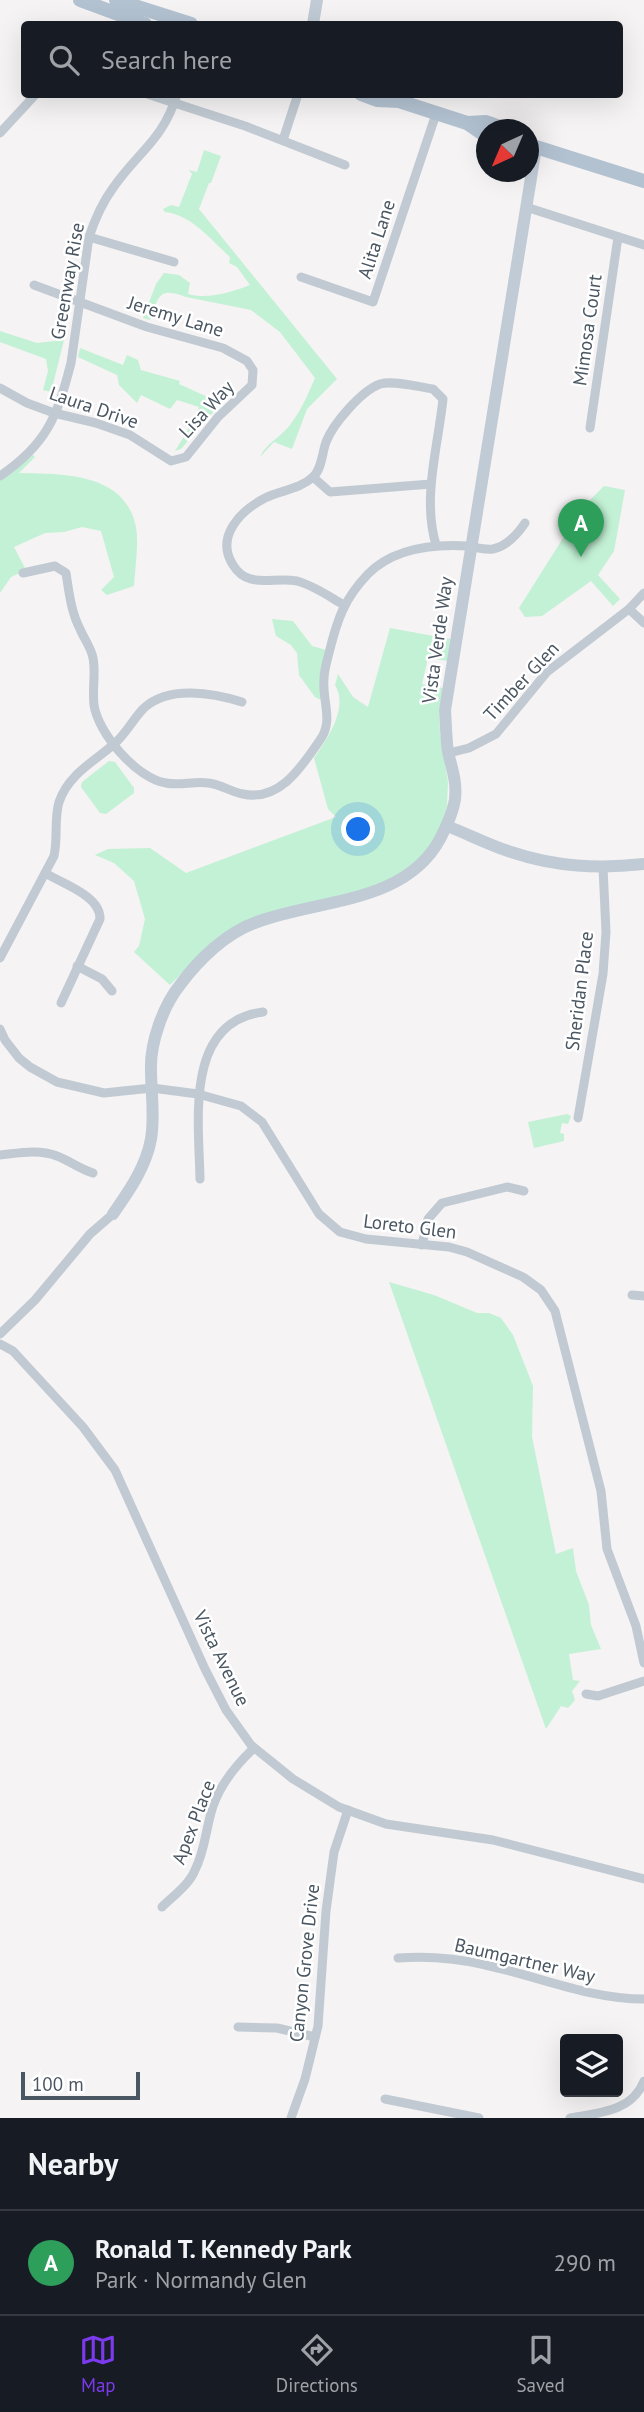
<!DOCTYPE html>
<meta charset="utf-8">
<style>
:root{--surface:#171b24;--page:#20242c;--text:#f1f3f6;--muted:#9ea1a6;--line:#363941;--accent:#7c3aed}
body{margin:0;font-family:"PT Sans",sans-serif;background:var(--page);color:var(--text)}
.controls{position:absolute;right:21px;bottom:21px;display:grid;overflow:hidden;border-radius:7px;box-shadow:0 7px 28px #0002}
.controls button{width:63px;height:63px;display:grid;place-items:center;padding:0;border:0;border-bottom:2px solid var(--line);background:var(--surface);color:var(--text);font:35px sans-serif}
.compass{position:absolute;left:476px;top:119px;width:63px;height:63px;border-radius:50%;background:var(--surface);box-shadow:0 7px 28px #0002;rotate:224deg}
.scale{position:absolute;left:21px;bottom:18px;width:119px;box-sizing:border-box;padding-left:7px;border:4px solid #4a5661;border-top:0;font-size:19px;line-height:24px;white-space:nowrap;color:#4a5661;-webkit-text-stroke:5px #fff;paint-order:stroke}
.you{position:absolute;left:359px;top:830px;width:24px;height:24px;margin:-18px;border:5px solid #fff;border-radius:50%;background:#1a73e8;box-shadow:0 0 0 10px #1a73e833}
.badge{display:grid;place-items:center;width:46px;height:46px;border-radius:50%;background:var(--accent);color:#fff;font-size:23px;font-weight:700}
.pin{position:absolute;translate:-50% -58px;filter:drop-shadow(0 2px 4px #0008)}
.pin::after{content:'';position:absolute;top:37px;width:24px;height:21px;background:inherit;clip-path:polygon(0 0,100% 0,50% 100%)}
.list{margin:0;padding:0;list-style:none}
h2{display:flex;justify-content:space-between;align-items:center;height:91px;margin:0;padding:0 28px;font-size:30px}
h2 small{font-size:23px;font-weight:400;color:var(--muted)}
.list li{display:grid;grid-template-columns:46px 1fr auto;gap:21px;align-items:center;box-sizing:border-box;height:105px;padding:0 28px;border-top:2px solid var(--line)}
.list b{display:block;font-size:26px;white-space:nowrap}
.list p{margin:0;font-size:23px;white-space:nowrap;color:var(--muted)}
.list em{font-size:23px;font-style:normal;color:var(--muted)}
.icon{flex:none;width:38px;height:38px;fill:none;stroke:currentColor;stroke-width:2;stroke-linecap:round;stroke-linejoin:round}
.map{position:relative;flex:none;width:644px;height:2118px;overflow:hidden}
.search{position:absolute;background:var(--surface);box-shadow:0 7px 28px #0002;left:21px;right:21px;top:21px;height:77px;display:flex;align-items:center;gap:18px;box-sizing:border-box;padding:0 24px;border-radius:7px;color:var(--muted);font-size:26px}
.sheet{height:196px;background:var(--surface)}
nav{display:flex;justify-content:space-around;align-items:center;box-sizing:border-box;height:98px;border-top:2px solid var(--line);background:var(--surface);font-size:19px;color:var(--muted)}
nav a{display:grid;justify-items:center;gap:4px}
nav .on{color:var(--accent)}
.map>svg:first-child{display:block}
.green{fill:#c3f1d5}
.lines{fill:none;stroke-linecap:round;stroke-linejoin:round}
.street{stroke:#c1cad2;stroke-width:9}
.secondary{stroke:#c1cbd6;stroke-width:12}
.primary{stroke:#b3c2d1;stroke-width:14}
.labels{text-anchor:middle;stroke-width:5;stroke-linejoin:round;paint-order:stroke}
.street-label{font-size:19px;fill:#4a5661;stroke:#fff}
</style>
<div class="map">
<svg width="644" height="2118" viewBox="0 0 644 2118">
<rect width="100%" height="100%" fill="#f5f3f3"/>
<g class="green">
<path d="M204,150L221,156L211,183H209L199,209L337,379L307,409L292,449L274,442L260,457C265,444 281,437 290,425C301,411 308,394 315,378L280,332L251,310L186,297C159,287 159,295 150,320L143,318L156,284L164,273L179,275L190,283L188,294C207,300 232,292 250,285L237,267L229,263L230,257C211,240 192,215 165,212L163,209L171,205L179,207L192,174L189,170L197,172Z"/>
<path d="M0,331L37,343L64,340L51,392L43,390L48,371L46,359L0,342Z"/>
<path d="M80,348L123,365L127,355L138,360L141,370L180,381L179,384L221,403L181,449L175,451C184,437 192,422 199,407L177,400L170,409L141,395L137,403L119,385L117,375L78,357Z"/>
<path d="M33,455L35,457L19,473C62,474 125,472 136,527C139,546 135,567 134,586L107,595L101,590L114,577L101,531L82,527L64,532L45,533L14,547L26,570L11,577L0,593V480Z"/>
<path d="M604,486L625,490L614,551L598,575L620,599L613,606L591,581L542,616L525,617L519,608L582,508Z"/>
<path d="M272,619L293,621L312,646L326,650L320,677L321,700L315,697L299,675L297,653L291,645L276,636Z"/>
<path d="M390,628L450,639L448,661L428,658L422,684L443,688L439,710L440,733L448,782L447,807L439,832L427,851L398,879L210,945L170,985L134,952L139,946L145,919L134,881L114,863L95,855L108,849L150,848L186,873L336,817L328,809L314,758C327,739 349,708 335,685L338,674L353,697L368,707Z"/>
<path d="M109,761L115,762L134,788V793L106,814L100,813L81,787L82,782Z"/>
<path d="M567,1114L571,1116L568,1124L562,1123L560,1133L564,1134V1141L534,1148L528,1122Z"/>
<path d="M389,1282L434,1295L477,1313H489L501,1318L513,1335L533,1386L532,1437L556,1554L573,1548L576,1571L589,1605L591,1625L601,1649L569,1654L573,1680L580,1681L572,1691L575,1700L568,1708L561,1706L546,1729Z"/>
</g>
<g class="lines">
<g class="street">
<path d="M147,94L245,126L345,165"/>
<path d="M0,133L36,94"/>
<path d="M283,140L298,94"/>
<path d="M526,207L644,245"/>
<path d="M89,237L174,262"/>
<path d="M301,277L373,302L436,114"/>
<path d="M0,388L27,403L54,413L96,423L130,435L171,461L186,457L218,417L252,385L253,370L247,361L223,348L147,327L34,285"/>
<path d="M590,428L618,237"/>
<path d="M0,476C47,444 57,417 71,363L89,237C95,219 102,203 113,188C137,153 164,139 177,94"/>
<path d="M313,477L330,492L431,484"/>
<path d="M23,573L55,566L66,573C69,592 71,612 80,629C84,639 91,647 93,658C96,673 92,689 94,705C98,733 137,779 166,783C179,786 194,781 208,783C220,784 231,792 243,794C280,802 302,766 320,740C334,721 322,701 324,679C324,670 327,661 329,653C337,620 344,599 368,574C394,548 432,544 467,546C475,547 483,550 493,549C507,546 517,535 525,523"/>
<path d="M344,605C330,597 313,585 297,581C274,576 248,590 233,565C215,537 240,511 265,498C282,490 300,489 313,477C322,469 322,453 326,442C333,424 361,391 380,384C394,380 418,387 433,389L443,399C438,447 422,498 436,545"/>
<path d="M629,609L644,623"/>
<path d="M449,753L469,748L496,734L547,672L629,609L644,593"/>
<path d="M45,873C63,884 101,896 100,919L61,1003"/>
<path d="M0,958L54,856C58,838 54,819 59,802C68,775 93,762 113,745C126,734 133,719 144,708C169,685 213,693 242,702"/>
<path d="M77,966L102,979L112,991"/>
<path d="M0,1029L5,1040L19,1058L30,1067L57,1082L104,1093L152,1088L198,1094L241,1106L262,1122L319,1214L340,1232L366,1239L449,1247L467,1252L523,1277L541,1290L555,1311L601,1491L607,1549L636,1626L644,1663"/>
<path d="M578,1118L603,974L606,932L603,867"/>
<path d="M0,1155C19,1153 39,1149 57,1156C70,1161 80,1169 93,1173"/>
<path d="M200,1179C199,1122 184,1022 263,1012"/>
<path d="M422,1245L428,1219L442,1203L507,1187L524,1191"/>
<path d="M632,1295L644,1296"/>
<path d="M0,1334L35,1300L90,1234L113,1214"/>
<path d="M0,1344L13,1351L83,1427L115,1470L205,1669L226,1710L251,1745L293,1779L339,1807L386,1824L493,1840L644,1879"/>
<path d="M586,1694L598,1696L644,1681"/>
<path d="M162,1907C173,1896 189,1885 195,1870C205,1851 206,1827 213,1806C221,1783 237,1764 254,1748"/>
<path d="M398,1958C427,1956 456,1958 485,1965C538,1976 589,1999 644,1999"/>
<path d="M238,2027L277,2028L315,2037"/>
<path d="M385,2099L479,2118"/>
<path d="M291,2118L305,2079L318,2026L326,1911L334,1852L348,1810"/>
<path d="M570,2118C598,2113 632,2112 644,2081"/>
</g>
<g class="secondary">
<path d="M313,24L317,0"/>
<path d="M447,826C468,834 489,845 511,852C556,867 598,869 644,864"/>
<path d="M113,1214C129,1191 146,1167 151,1139C155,1116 151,1092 151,1070C150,1043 163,1006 180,985C199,959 226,933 257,922C319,899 405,904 440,839C446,827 453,813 455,799C457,782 452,769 448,752C446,738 446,724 445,710L536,147"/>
</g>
<g class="primary">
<path d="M80,0L145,24"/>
<path d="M116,0L191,24"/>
<path d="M361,94L377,100L399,101L467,123L486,122L509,130"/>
<path d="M467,123L486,136"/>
<path d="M528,147H536L644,181"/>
</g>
</g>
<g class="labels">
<g class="street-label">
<text transform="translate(376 239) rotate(-72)" y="7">Alita Lane</text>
<text transform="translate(67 281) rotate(-80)" y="7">Greenway Rise</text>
<text transform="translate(176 316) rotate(17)" y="7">Jeremy Lane</text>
<text transform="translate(587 330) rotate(-82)" y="7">Mimosa Court</text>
<text transform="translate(94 407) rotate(19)" y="7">Laura Drive</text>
<text transform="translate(206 409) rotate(-47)" y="7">Lisa Way</text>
<text transform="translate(437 640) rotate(-82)" y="7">Vista Verde Way</text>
<text transform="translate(521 681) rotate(-47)" y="7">Timber Glen</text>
<text transform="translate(579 991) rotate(-83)" y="7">Sheridan Place</text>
<text transform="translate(410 1226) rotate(7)" y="7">Loreto Glen</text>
<text transform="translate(222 1658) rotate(64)" y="7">Vista Avenue</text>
<text transform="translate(193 1822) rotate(-69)" y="7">Apex Place</text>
<text transform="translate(525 1960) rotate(13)" y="7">Baumgartner Way</text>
<text transform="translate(304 1963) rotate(-84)" y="7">Canyon Grove Drive</text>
</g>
</g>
</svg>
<div class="controls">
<button><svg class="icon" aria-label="layers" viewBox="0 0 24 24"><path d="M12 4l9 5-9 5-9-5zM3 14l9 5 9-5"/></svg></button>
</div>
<svg class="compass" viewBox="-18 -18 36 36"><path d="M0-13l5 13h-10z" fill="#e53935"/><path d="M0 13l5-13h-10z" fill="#9ea1a6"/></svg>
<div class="scale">100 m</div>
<div class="you"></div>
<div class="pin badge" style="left:581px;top:557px;background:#2e9e5b">A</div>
<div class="search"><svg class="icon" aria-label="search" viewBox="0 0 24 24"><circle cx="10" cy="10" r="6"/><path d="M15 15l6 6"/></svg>Search here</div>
</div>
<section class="sheet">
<h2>Nearby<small></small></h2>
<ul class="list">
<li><span class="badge" style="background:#2e9e5b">A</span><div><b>Ronald T. Kennedy Park</b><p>Park · Normandy Glen</p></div><em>290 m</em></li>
</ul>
</section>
<nav>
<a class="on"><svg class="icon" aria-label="map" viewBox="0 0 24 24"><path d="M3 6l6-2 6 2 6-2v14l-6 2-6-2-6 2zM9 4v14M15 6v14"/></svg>Map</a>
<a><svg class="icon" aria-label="directions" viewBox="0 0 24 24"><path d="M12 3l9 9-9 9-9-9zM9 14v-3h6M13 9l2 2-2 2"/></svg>Directions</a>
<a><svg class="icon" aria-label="saved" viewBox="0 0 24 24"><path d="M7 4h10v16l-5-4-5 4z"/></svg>Saved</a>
</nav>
